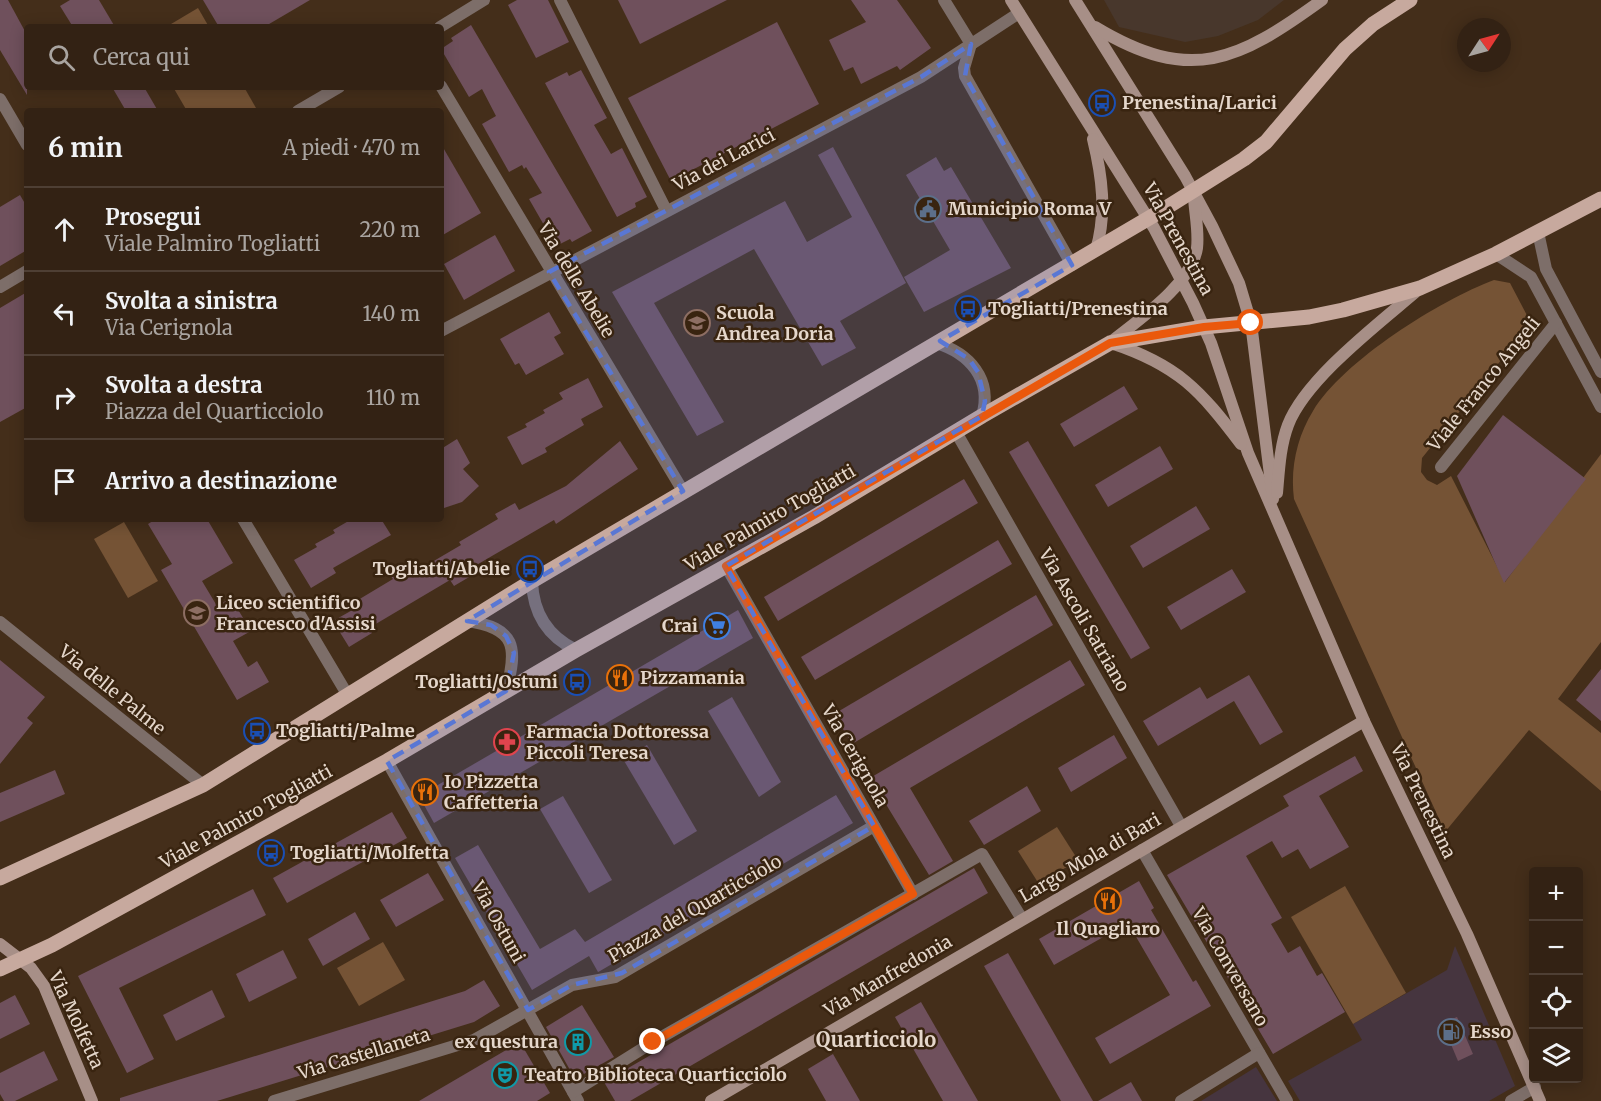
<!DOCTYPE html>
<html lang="it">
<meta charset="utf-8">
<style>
:root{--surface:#332214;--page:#3b2a1d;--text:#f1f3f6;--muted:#a9a4a0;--line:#4e3f34}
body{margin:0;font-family:Merriweather,serif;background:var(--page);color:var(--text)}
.controls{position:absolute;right:18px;bottom:18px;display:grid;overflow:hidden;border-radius:6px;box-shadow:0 3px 15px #0003}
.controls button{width:54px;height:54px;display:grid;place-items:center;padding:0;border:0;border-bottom:2px solid var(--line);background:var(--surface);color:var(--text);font:30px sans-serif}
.compass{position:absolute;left:1457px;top:18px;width:54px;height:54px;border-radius:50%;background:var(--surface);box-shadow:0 3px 15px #0003;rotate:54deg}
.stop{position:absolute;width:18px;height:18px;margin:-14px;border:4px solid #ea580c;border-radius:50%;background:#fff}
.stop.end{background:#ea580c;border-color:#fff;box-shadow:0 2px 6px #0008}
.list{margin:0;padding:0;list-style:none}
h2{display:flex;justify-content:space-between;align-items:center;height:78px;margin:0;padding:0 24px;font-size:26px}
h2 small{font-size:20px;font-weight:400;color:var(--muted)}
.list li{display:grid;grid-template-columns:39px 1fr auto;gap:18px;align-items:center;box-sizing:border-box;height:84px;padding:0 24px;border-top:2px solid var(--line)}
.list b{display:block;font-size:22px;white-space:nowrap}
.list p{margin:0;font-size:20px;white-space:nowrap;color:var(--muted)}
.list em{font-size:20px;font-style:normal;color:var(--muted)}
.icon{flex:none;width:33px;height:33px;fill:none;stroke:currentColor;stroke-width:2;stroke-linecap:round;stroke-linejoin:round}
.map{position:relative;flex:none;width:1601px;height:1101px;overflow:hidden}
.search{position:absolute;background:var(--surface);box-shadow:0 3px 15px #0003;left:24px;top:24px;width:420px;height:66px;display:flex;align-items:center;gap:15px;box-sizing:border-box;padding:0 21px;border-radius:6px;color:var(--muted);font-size:22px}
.panel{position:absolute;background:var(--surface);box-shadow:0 3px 15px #0003;left:24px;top:108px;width:420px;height:414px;border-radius:6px}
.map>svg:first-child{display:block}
.commercial{fill:#46353f}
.industrial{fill:#48372c}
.green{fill:#755335}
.building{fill:#6f505c}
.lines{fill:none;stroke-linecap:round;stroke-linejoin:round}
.street{stroke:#7d6e69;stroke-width:12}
.secondary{stroke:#a78f87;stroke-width:12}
.primary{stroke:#c7a99e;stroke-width:15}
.route{stroke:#ea580c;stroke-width:8}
.marked{fill:#5977d4;fill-opacity:0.2;stroke:#5977d4;stroke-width:4.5;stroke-dasharray:12 8;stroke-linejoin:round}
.labels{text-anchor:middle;stroke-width:5;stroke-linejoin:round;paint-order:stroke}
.poi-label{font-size:18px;font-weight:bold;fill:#e5d7cb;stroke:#392410;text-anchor:start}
.street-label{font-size:18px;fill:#e5d7cb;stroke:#392410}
.neighbourhood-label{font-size:20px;font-weight:bold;fill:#e5d7cb;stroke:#392410}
</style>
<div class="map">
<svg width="1601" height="1101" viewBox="0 0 1601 1101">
<rect width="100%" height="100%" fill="#442e1a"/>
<g class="commercial">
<path d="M1455,946L1515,1086L1489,1101H1300L1288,1081L1362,1040L1353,1024L1447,970Z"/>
<path d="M1256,1067L1277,1101H1201Z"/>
</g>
<path class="industrial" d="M1104,0H1284L1258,20L1218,36L1185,42L1119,27Z"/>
<g class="green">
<path d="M198,8L209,27H166Z"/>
<path d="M173,87H244L256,108L250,111H187Z"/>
<path d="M1494,280L1510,283L1531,323L1422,458L1421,472L1427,480L1437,485L1451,476L1505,582L1601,454V642L1558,699L1601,733V791L1529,730L1445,832L1294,499C1290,468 1297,437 1313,411C1343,361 1440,300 1494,280Z"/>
<path d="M124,522L158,581L128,598L94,539Z"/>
<path d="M1057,827L1078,860L1039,884L1018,851Z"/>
<path d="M1345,886L1406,993L1353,1024L1291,917Z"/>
<path d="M383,942L405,980L359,1006L337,968Z"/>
</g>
<g class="building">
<path d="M0,0H8L27,35V95L0,50Z"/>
<path d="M70,0H99L115,27H73L60,6Z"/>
<path d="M203,0H310L264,27H219Z"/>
<path d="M517,0H548L569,42L536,58L508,5Z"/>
<path d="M618,0H727L640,44Z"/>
<path d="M851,0H897L931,48L900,70L897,66L861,84L853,67L844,71L829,40L866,22Z"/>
<path d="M777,22L819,104L671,181L628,98Z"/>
<path d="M471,25L592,231L572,242L570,239L556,246L529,199L542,193L526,167L524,169L522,165L509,172L482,124L496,116L482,89L469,97L441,49L453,41L451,38Z"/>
<path d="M581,70L607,118L594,125L611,154L622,148L647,197L635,203L636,207L617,217L545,83L567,72L569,76Z"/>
<path d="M112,87H144L158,111H126Z"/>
<path d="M441,144L481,213L441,236Z"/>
<path d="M833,147L906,283L840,321L856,348L822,366L754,249L654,303L724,422L697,436L612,292L785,201L807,242L852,217L818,155Z"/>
<path d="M936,157L944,171L951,167L1011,268L924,312L904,277L950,250L906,175Z"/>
<path d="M20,195L27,207V250L0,266V207Z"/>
<path d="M495,235L515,271L464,300L444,264Z"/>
<path d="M27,292V407L0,422V308Z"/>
<path d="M549,312L561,333L554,337L564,354L526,375L519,363L515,365L500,339Z"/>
<path d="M588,378L603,407L581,419L584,425L545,448L547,452L522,465L507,437L527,427L525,424L545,413L543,410L563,399L559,393Z"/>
<path d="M1124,386L1138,409L1074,447L1060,424Z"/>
<path d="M1503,415L1586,479L1504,583L1457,476Z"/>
<path d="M457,439L470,463L463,469L479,486L462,502L441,509V449Z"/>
<path d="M620,441L638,469L556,524L554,520L473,567L476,573L454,586L450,580L369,628L372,633L349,647L333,621L356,608L353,603L393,579L389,574L409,562L415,572L461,545L459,542L498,519L495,514L515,503L519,510L566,486Z"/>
<path d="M1028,441L1150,648L1131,659L1009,452Z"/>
<path d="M1160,446L1173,469L1108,507L1095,485Z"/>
<path d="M964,479L978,503L778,621L764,597Z"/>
<path d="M1196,506L1210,529L1143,568L1130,546Z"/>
<path d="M156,519H207L233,563L202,581L217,606L231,598L251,631L233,641L248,667L257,661L269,682L237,700L161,570L172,564L148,524Z"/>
<path d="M352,519H381L391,535L333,568L336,573L311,588L294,560L317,547L315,544L335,533L333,530Z"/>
<path d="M998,540L1012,564L815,680L801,657Z"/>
<path d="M1232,569L1246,592L1181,630L1167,607Z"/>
<path d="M1036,595L1053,625L852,744L834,714Z"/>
<path d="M738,610L753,638L434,823L419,796Z"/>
<path d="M0,660L45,697L27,718L33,723L0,764Z"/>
<path d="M1070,660L1085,685L910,788L953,861L929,875L870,778Z"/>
<path d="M1601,669V721L1576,700Z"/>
<path d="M1249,675L1283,732L1260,745L1234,701L1158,746L1143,721L1200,687L1207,699Z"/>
<path d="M732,697L781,782L759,797L708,711Z"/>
<path d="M1114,735L1127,758L1071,792L1058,768Z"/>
<path d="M647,745L697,831L674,845L623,759Z"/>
<path d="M1355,756L1363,771L1319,796L1349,847L1310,869L1298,849L1282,858L1272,841L1246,856L1282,918L1271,924L1288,953L1300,946L1317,976L1322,973L1345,1012L1273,1054L1167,875L1289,806L1283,796Z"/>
<path d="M55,770L65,794L0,822V793Z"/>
<path d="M1027,786L1041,811L984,845L969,821Z"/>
<path d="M836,795L853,823L600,971L598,972L589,956L532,990L455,858L478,845L540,949L575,929L585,942Z"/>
<path d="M563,796L612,880L589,893L540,809Z"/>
<path d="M392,812L407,838L287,903L273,878Z"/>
<path d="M974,868L988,893L630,1101H615L604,1082Z"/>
<path d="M428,873L444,900L396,927L380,900Z"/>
<path d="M1139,881L1154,908L1151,910L1193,982L1196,980L1211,1006L1110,1064L1095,1038L1170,995L1128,923L1054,965L1039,939Z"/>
<path d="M253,889L266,915L119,988L154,1059L127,1073L78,976Z"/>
<path d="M355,912L370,939L323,966L308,939Z"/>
<path d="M283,950L297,978L249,1002L236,974Z"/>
<path d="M1008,953L1093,1101H1061L984,966Z"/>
<path d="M484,980L500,1006L474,1022L217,1101H120V1098L465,991Z"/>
<path d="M212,990L225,1017L176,1041L163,1015Z"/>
<path d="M15,995L30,1024L0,1039V1003Z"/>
<path d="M921,1002L978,1101H943L895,1017Z"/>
<path d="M582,1005L614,1057L575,1079L546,1027Z"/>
<path d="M1457,1017L1473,1054L1458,1061L1442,1023Z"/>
<path d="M520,1042L550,1093L537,1101H419Z"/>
<path d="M44,1051L58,1080L15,1101H4L0,1094V1073Z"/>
<path d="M833,1054L860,1101H826L808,1069Z"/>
<path d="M1131,1082L1142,1101H1098Z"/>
</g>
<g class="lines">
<g class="street">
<path d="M560,0L666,210"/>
<path d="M944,0L971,44L964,68L965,76L1072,265"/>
<path d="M440,27L484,0"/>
<path d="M441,86L683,491"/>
<path d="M0,99L27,145"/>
<path d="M298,111L339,87"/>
<path d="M1538,232L1546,269L1601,372"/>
<path d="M1496,254L1531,277L1601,407"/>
<path d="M0,287L27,271"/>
<path d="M441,331L921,77L1019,13"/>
<path d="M936,343C969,353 993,379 982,416"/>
<path d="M956,432L1181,826"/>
<path d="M1441,467L1556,323"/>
<path d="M243,519L347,694"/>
<path d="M726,566L913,894"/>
<path d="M532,581C533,613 547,636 576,650"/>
<path d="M467,621C516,628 518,647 506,691"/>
<path d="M0,622L203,785"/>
<path d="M387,761L578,1101"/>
<path d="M1142,850L1287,1101"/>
<path d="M573,1092L653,1042L982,854L1022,919"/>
<path d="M274,1101L474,1040L572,985L615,977L874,826"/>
<path d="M1181,1101L1259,1053"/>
<path d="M1511,1101L1535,1087"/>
</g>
<g class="secondary">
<path d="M1011,0L1154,228L1193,303L1211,343L1248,453L1364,721L1467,934L1540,1101"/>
<path d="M1075,0L1185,176L1212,226L1239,283L1251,323L1273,499"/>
<path d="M1095,27C1191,85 1238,61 1322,0"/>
<path d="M1093,139C1102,176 1107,213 1096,250"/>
<path d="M1111,342C1138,320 1191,285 1197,248C1199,232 1195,214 1194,198"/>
<path d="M1111,343C1178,365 1200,390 1241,444"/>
<path d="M1277,493C1279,470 1280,446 1288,425C1306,378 1381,322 1419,289"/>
<path d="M0,944L31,968L44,986L92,1101"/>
<path d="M711,1101L1364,721"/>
</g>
<g class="primary">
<path d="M0,878L203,785L532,581L1161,211L1244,159L1266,142L1345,49L1373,24L1410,0"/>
<path d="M0,969L52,945L387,761L576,650L814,517L982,416L1110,343L1204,327L1309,317L1343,310L1420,288L1496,254L1601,199"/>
</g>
</g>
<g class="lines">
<path class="route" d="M653,1042L913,894L726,566L1110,343L1204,327L1251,323"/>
</g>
<path class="marked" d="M971,44L965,76L1072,265L940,341L969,359L978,372L985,401L982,416L726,566L874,826L622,973L572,985L528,1010L387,761L506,691L514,653L506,636L491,625L467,621L683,491L549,272L921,77Z"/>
<defs>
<symbol id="bus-ring" viewBox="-11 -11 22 22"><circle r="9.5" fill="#392410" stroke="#1a4fb4" stroke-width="1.5"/><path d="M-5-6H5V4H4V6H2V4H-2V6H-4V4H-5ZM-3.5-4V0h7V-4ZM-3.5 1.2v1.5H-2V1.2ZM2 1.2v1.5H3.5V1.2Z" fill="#1a4fb4"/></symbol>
<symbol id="civic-ring" viewBox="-11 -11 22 22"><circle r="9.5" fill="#392410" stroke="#5c6f8a" stroke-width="1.5"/><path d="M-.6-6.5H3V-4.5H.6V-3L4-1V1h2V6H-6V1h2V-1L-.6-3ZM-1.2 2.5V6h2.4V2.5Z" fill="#5c6f8a"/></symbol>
<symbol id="school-ring" viewBox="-11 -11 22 22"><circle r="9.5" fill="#392410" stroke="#8d6e63" stroke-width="1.5"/><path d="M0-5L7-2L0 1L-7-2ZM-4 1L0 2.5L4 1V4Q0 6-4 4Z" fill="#8d6e63"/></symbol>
<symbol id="supermarket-ring" viewBox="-11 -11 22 22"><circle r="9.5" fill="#392410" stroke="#3f7fe0" stroke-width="1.5"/><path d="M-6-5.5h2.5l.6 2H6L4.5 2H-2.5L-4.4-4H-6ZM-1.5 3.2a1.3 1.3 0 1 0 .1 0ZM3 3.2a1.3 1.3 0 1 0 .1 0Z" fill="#3f7fe0"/></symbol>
<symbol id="restaurant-ring" viewBox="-11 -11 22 22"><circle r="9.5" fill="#392410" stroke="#e8710a" stroke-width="1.5"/><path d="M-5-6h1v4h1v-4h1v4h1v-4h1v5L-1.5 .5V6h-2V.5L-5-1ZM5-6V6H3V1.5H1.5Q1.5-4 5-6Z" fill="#e8710a"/></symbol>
<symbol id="pharmacy-ring" viewBox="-11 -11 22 22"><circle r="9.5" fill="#392410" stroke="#e0444e" stroke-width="1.5"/><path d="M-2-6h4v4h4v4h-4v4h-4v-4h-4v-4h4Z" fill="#e0444e"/></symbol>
<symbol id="fuel-ring" viewBox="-11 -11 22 22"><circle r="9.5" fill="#392410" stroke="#5c6f8a" stroke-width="1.5"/><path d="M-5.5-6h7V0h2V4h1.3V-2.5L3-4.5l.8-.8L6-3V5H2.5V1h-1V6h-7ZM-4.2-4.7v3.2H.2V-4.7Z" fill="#5c6f8a"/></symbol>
<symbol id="building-ring" viewBox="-11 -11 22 22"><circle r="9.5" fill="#392410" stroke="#0f9aa8" stroke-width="1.5"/><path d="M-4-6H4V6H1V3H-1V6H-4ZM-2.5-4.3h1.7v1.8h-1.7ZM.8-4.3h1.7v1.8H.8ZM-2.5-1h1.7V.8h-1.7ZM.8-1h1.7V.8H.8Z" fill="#0f9aa8"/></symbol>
<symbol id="theatre-ring" viewBox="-11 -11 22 22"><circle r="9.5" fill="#392410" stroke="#0f9aa8" stroke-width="1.5"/><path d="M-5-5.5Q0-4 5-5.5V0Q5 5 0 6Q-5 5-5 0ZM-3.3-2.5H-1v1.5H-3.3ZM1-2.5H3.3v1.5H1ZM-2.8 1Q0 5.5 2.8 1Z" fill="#0f9aa8"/></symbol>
</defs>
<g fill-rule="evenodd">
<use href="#bus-ring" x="1087" y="88" width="30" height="30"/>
<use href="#civic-ring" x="913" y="194" width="30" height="30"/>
<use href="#bus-ring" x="953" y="294" width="30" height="30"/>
<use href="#school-ring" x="682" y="308" width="30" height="30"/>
<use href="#bus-ring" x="515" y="554" width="30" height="30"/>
<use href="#school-ring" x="182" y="598" width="30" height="30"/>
<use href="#supermarket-ring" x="702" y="611" width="30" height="30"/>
<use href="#restaurant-ring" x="605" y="663" width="30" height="30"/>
<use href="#bus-ring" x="562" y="667" width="30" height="30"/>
<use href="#bus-ring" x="242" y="716" width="30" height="30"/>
<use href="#pharmacy-ring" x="492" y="727" width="30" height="30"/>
<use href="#restaurant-ring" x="410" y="777" width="30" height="30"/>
<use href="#bus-ring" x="256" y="838" width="30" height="30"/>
<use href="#restaurant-ring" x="1093" y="886" width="30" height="30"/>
<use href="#fuel-ring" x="1436" y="1017" width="30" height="30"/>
<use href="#building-ring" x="563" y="1027" width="30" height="30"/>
<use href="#theatre-ring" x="490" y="1060" width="30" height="30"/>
</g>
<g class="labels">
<g class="poi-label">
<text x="1122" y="109">Prenestina/Larici</text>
<text x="948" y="215">Municipio Roma V</text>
<text x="988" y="315">Togliatti/Prenestina</text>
<text x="716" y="319">Scuola<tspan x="716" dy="21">Andrea Doria</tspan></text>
<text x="510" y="575" text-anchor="end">Togliatti/Abelie</text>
<text x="216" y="609">Liceo scientifico<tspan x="216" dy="21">Francesco d'Assisi</tspan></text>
<text x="698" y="632" text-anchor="end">Crai</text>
<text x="640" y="684">Pizzamania</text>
<text x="558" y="688" text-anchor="end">Togliatti/Ostuni</text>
<text x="276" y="737">Togliatti/Palme</text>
<text x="526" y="738">Farmacia Dottoressa<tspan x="526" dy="21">Piccoli Teresa</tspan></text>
<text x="444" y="788">Io Pizzetta<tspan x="444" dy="21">Caffetteria</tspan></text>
<text x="290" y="859">Togliatti/Molfetta</text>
<text x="1108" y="935" text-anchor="middle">Il Quagliaro</text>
<text x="1470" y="1038">Esso</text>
<text x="558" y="1048" text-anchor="end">ex questura</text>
<text x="524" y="1081">Teatro Biblioteca Quarticciolo</text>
</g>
<g class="street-label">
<text transform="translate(724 160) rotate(-28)" y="6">Via dei Larici</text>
<text transform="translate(1178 239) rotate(61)" y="6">Via Prenestina</text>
<text transform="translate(576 280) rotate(59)" y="6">Via delle Abelie</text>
<text transform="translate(1484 384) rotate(-51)" y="6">Viale Franco Angeli</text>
<text transform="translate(770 518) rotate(-30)" y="6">Viale Palmiro Togliatti</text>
<text transform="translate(1084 620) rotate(60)" y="6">Via Ascoli Satriano</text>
<text transform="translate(112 690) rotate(39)" y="6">Via delle Palme</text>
<text transform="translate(855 756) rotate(60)" y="6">Via Cerignola</text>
<text transform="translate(1423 801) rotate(64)" y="6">Via Prenestina</text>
<text transform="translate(246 817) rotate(-29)" y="6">Viale Palmiro Togliatti</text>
<text transform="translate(1090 858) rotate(-30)" y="6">Largo Mola di Bari</text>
<text transform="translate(695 909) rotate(-30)" y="6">Piazza del Quarticciolo</text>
<text transform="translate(498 922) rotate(61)" y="6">Via Ostuni</text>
<text transform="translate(1230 967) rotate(60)" y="6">Via Conversano</text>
<text transform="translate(888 976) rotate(-30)" y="6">Via Manfredonia</text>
<text transform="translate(76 1020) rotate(65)" y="6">Via Molfetta</text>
<text transform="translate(364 1054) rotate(-17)" y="6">Via Castellaneta</text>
</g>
<g class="neighbourhood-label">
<text x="876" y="1047">Quarticciolo</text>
</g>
</g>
</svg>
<div class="controls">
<button>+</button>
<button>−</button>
<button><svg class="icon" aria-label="locate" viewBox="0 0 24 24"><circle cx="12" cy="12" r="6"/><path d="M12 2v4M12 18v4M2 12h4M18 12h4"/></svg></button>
<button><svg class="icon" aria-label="layers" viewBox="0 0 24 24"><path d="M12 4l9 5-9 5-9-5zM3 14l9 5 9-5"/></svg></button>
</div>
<svg class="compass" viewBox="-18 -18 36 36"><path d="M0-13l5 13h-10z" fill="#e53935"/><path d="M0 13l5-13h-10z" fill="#a9a4a0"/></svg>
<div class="stop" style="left:1251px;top:323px"></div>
<div class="stop end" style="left:653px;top:1042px"></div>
<div class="search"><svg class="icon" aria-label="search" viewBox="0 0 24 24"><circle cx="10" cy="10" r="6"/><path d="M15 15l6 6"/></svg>Cerca qui</div>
<section class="panel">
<h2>6 min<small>A piedi · 470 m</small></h2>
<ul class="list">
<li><svg class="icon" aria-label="ahead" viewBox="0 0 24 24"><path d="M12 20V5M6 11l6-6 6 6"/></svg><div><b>Prosegui</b><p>Viale Palmiro Togliatti</p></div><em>220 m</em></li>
<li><svg class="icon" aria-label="left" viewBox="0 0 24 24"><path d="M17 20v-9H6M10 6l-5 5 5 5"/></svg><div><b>Svolta a sinistra</b><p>Via Cerignola</p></div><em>140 m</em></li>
<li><svg class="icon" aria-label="right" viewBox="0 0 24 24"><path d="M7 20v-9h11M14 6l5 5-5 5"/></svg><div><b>Svolta a destra</b><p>Piazza del Quarticciolo</p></div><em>110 m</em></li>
<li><svg class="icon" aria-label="arrive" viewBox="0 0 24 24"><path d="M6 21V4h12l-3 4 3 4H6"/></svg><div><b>Arrivo a destinazione</b></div></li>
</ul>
</section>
</div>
